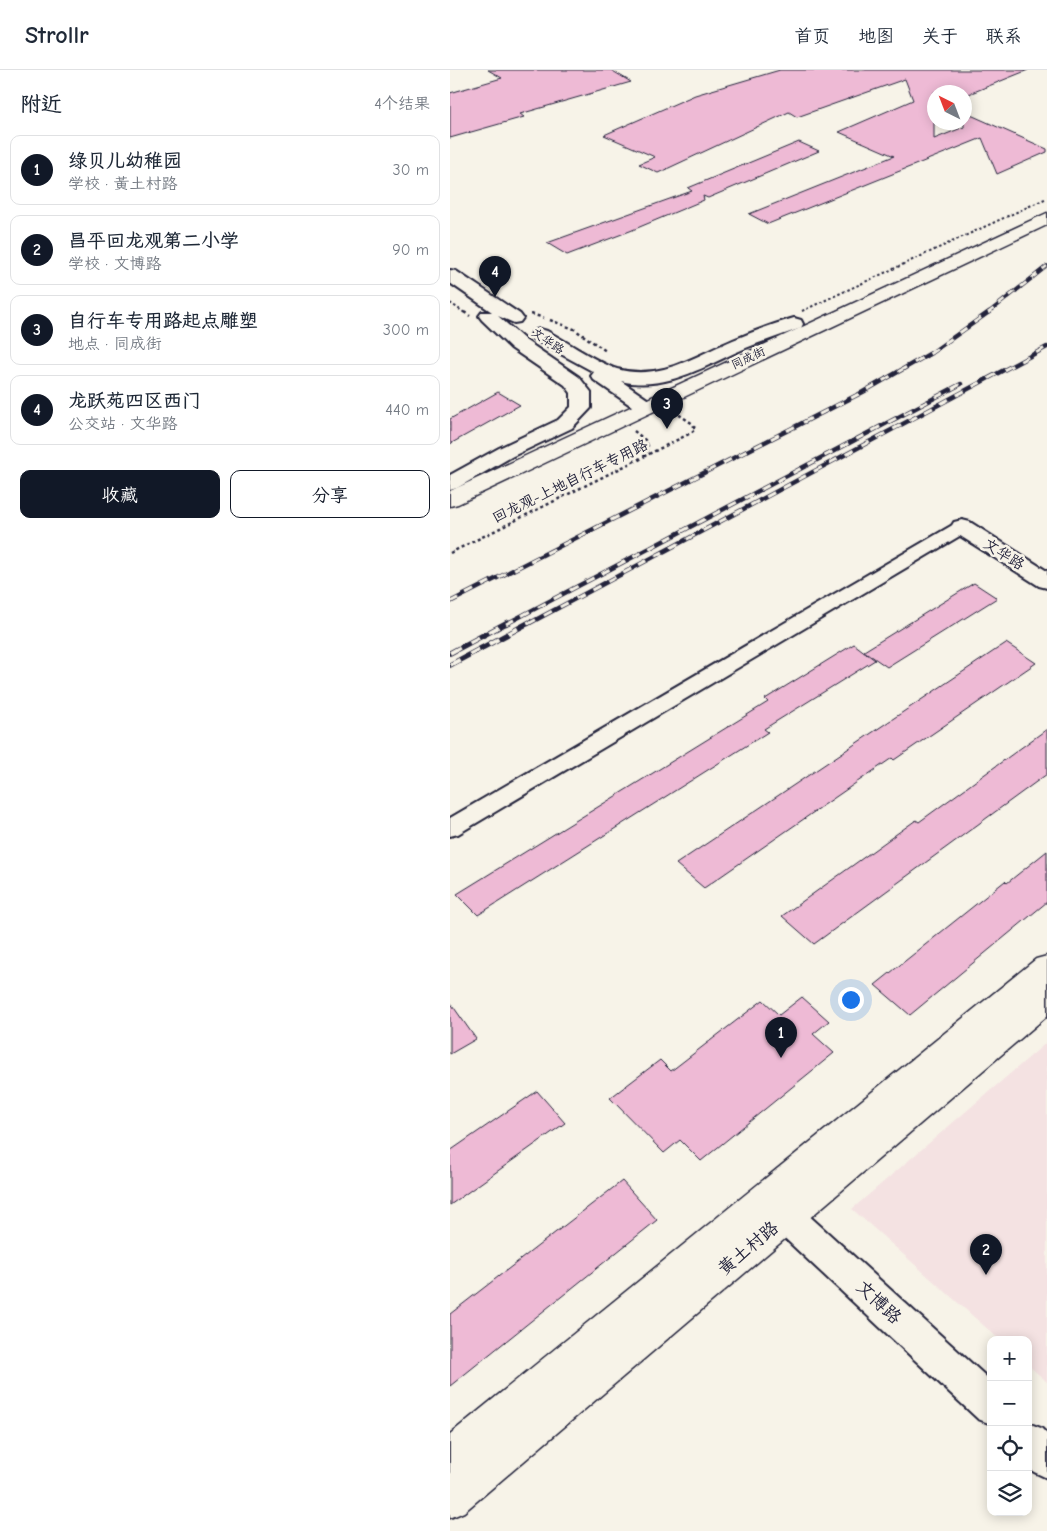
<!DOCTYPE html>
<html lang="zh">
<meta charset="utf-8">
<style>
:root{--surface:#fff;--page:#f2f2f3;--text:#1f2937;--muted:#747a83;--line:#e0e1e3;--accent:#111827}
body{margin:0;font-family:"Comic Neue","LXGW WenKai TC",sans-serif;background:var(--page);color:var(--text)}
.controls{position:absolute;right:15px;bottom:15px;display:grid;overflow:hidden;border-radius:10px;box-shadow:0 2px 12px #0003}
.controls button{width:45px;height:45px;display:grid;place-items:center;padding:0;border:0;border-bottom:1px solid var(--line);background:var(--surface);color:var(--text);font:25px sans-serif}
.compass{position:absolute;left:477px;top:15px;width:45px;height:45px;border-radius:50%;background:var(--surface);box-shadow:0 2px 12px #0003;rotate:318deg}
.you{position:absolute;left:400px;top:929px;width:18px;height:18px;margin:-12px;border:4px solid #fff;border-radius:50%;background:#1a73e8;box-shadow:0 0 0 8px #1a73e833}
.badge{display:grid;place-items:center;width:32px;height:32px;border-radius:50%;background:var(--accent);color:#fff;font-size:16px;font-weight:700}
.pin{position:absolute;translate:-50% -41px;filter:drop-shadow(0 1px 2px #0008)}
.pin::after{content:'';position:absolute;top:26px;width:18px;height:15px;background:inherit;clip-path:polygon(0 0,100% 0,50% 100%)}
.list{margin:0;padding:0;list-style:none}
h2{display:flex;justify-content:space-between;align-items:center;height:65px;margin:0;padding:0 20px;font-size:21px}
h2 small{font-size:16px;font-weight:400;color:var(--muted)}
.list li{display:grid;grid-template-columns:32px 1fr auto;gap:15px;align-items:center;box-sizing:border-box;height:70px;margin:0 10px 10px;padding:0 10px;border:1px solid var(--line);border-radius:10px}
.list b{display:block;font-size:19px;white-space:nowrap}
.list p{margin:0;font-size:16px;white-space:nowrap;color:var(--muted)}
.list em{font-size:16px;font-style:normal;color:var(--muted)}
.actions{display:flex;gap:10px;padding:15px 20px}
.actions a{flex:1;padding:11px 0;border:1px solid var(--accent);border-radius:10px;text-align:center;font-size:18px;color:var(--accent)}
.actions .main{background:var(--accent);color:#fff}
.icon{flex:none;width:28px;height:28px;fill:none;stroke:currentColor;stroke-width:2;stroke-linecap:round;stroke-linejoin:round}
.map{position:relative;flex:none;width:597px;height:1461px;overflow:hidden}
header{display:flex;align-items:center;gap:30px;box-sizing:border-box;height:70px;padding:0 25px;background:var(--surface);border-bottom:1px solid var(--line)}
header strong{font-size:24px}
nav{display:flex;gap:28px;margin-inline-start:auto;font-size:18px}
main{display:flex}
aside{flex:1;background:var(--surface)}
.map>svg:first-child{display:block}
.built{fill:#f4e2e2}
.building{fill:#eebad5;stroke:#22223b}
.lines{fill:none;stroke-linecap:round;stroke-linejoin:round}
.minor-casing{stroke:#22223b;stroke-width:4}
.tertiary-casing{stroke:#22223b;stroke-width:4}
.secondary-casing{stroke:#22223b;stroke-width:3}
.path-far1{stroke:#22223b;stroke-width:2;stroke-dasharray:2.5 2.5;stroke-linecap:butt}
.path{stroke:#22223b;stroke-width:2.5;stroke-dasharray:3 3;stroke-linecap:butt}
.minor{fill:#f7f3e8;fill-rule:evenodd}
.tertiary{fill:#f7f3e8;fill-rule:evenodd}
.secondary{fill:#f7f3e8;fill-rule:evenodd}
.rail-far2-casing{stroke:#22223b;stroke-width:4}
.rail-far1-casing{stroke:#22223b;stroke-width:4.5}
.rail-casing{stroke:#22223b;stroke-width:5.5}
.rail-far2{stroke:#f7f3e8;stroke-width:2.5;stroke-dasharray:7;stroke-linecap:butt}
.rail-far1{stroke:#f7f3e8;stroke-width:3;stroke-dasharray:9;stroke-linecap:butt}
.rail{stroke:#f7f3e8;stroke-width:4;stroke-dasharray:11;stroke-linecap:butt}
.labels{text-anchor:middle;stroke-width:5;stroke-linejoin:round;paint-order:stroke}
.far-street-label{font-size:12px;fill:#22223b;stroke:#f7f3e8}
.street-label{font-size:15px;fill:#22223b;stroke:#f7f3e8}
.near-street-label{font-size:18px;fill:#22223b;stroke:#f7f3e8}
</style>
<header>
<strong>Strollr</strong>
<nav><a>首页</a><a>地图</a><a>关于</a><a>联系</a></nav>
</header>
<main>
<aside>
<h2>附近<small>4个结果</small></h2>
<ul class="list">
<li><span class="badge">1</span><div><b>绿贝儿幼稚园</b><p>学校 · 黄土村路</p></div><em>30 m</em></li>
<li><span class="badge">2</span><div><b>昌平回龙观第二小学</b><p>学校 · 文博路</p></div><em>90 m</em></li>
<li><span class="badge">3</span><div><b>自行车专用路起点雕塑</b><p>地点 · 同成街</p></div><em>300 m</em></li>
<li><span class="badge">4</span><div><b>龙跃苑四区西门</b><p>公交站 · 文华路</p></div><em>440 m</em></li>
</ul>
<div class="actions"><a class="main">收藏</a><a>分享</a></div>
</aside>
<div class="map">
<svg width="597" height="1461" viewBox="0 0 597 1461">
<rect width="100%" height="100%" fill="#f7f3e8"/>
<filter id="ink" filterUnits="userSpaceOnUse"><feTurbulence type="fractalNoise" baseFrequency=".02" numOctaves="2"/><feDisplacementMap in="SourceGraphic" scale="10" xChannelSelector="R" yChannelSelector="G"/><feConvolveMatrix kernelMatrix="1 2 1 2 8 2 1 2 1" color-interpolation-filters="sRGB"/></filter>
<g filter="url(#ink)">
<path class="built" d="M597,972V1312L578,1295V1270H550L402,1139Z"/>
<g class="building">
<path d="M38,0H161L181,12L70,44L74,47L0,68V23L52,8Z"/>
<path d="M330,0H578L514,26V22H484V69L514,57V42L597,79V82L547,104L532,68L318,154L299,144L444,86L389,62L463,30L455,9L347,47L339,42L208,103L189,94L205,87L154,65L245,25Z"/>
<path d="M349,72L369,81L258,128L253,126L254,130L180,161L117,185L97,173L242,121L238,118Z"/>
<path d="M48,322L70,335L0,374V349Z"/>
<path d="M524,513L547,528L437,597L414,581Z"/>
<path d="M556,573L586,593L444,690L442,688L254,818L226,794Z"/>
<path d="M404,574L425,590L314,659L318,662L28,845L7,824L318,632L315,629Z"/>
<path d="M597,659V704L364,874L332,846L466,750L469,752Z"/>
<path d="M597,781V832L460,945L425,915L555,811L557,813Z"/>
<path d="M352,927L379,951L363,964L384,983L251,1091L230,1070L214,1083L160,1028L210,990L221,1001L313,930L329,945Z"/>
<path d="M0,932L26,969L0,984Z"/>
<path d="M87,1021L115,1053L0,1135V1081Z"/>
<path d="M172,1111L207,1150L0,1316V1244Z"/>
</g>
<g class="lines">
<defs>
<path id="minor" d="M512,452L518,453L521,457L518,461L8,764L0,766V748L506,453Z"/>
<g id="tertiary">
<path d="M0,200L6,201L70,244L73,248L70,252L64,253L48,246L75,270L129,307L141,322V338L122,358L63,386L7,418L0,420V405L49,378L108,350L121,337V323L115,315L61,278L32,250L29,246L32,242H42L0,213Z"/>
<path d="M344,248L351,250L353,254L351,258C332,265 314,271 296,278C256,295 216,322 171,311L203,333L206,337L203,341L196,343L189,341L144,310L141,306L144,302L83,269L81,265L83,261L90,259L97,261C116,271 148,293 167,299C210,311 245,286 283,270C302,262 323,254 344,248Z"/>
<path d="M512,450L520,452L597,501V518L589,516L504,462L501,457L504,452Z"/>
<path d="M321,1118L333,1122L541,1311V1354L528,1349L309,1144L305,1133L309,1122Z"/>
<path d="M578,1353L591,1358L597,1364V1408L584,1402L578,1397Z"/>
</g>
<g id="secondary">
<path d="M597,143V155L8,434L0,436V421Z"/>
<path d="M597,886V946L14,1442L0,1448V1364L586,889Z"/>
</g>
</defs>
<use href="#minor" class="minor-casing"/>
<use href="#tertiary" class="tertiary-casing"/>
<use href="#secondary" class="secondary-casing"/>
<g class="path-far1">
<path d="M0,233L15,243"/>
<path d="M352,241L597,128"/>
</g>
<g class="path">
<path d="M14,242L20,246"/>
<path d="M81,244L94,248"/>
<path d="M100,250L124,259L156,281"/>
<path d="M184,361L195,370L198,376L195,386L186,392"/>
<path d="M0,483L241,363L245,359L243,354L225,342"/>
</g>
<use href="#minor" class="minor"/>
<use href="#tertiary" class="tertiary"/>
<use href="#secondary" class="secondary"/>
<defs>
<path id="rail-far2" d="M538,243L597,196"/>
<g id="rail-far1">
<path d="M0,532L413,322L481,283L539,242"/>
<path d="M56,554L511,314"/>
<path d="M78,554L597,277"/>
</g>
<g id="rail">
<path d="M0,583L58,552"/>
<path d="M0,595L80,552"/>
</g>
</defs>
<use href="#rail-far2" class="rail-far2-casing"/>
<use href="#rail-far1" class="rail-far1-casing"/>
<use href="#rail" class="rail-casing"/>
<use href="#rail-far2" class="rail-far2"/>
<use href="#rail-far1" class="rail-far1"/>
<use href="#rail" class="rail"/>
</g>
</g>
<g class="labels">
<g class="far-street-label">
<text transform="translate(98 271) rotate(34)" y="4">文华路</text>
<text transform="translate(298 288) rotate(-25)" y="4">同成街</text>
</g>
<g class="street-label">
<text transform="translate(120 411) rotate(-26)" y="5">回龙观-上地自行车专用路</text>
<text transform="translate(554 484) rotate(32)" y="5">文华路</text>
</g>
<g class="near-street-label">
<text transform="translate(298 1178) rotate(-40)" y="6">黄土村路</text>
<text transform="translate(429 1232) rotate(43)" y="6">文博路</text>
</g>
</g>
</svg>
<div class="controls">
<button>+</button>
<button>−</button>
<button><svg class="icon" aria-label="locate" viewBox="0 0 24 24"><circle cx="12" cy="12" r="6"/><path d="M12 2v4M12 18v4M2 12h4M18 12h4"/></svg></button>
<button><svg class="icon" aria-label="layers" viewBox="0 0 24 24"><path d="M12 4l9 5-9 5-9-5zM3 14l9 5 9-5"/></svg></button>
</div>
<svg class="compass" viewBox="-18 -18 36 36"><path d="M0-13l5 13h-10z" fill="#e53935"/><path d="M0 13l5-13h-10z" fill="#747a83"/></svg>
<div class="you"></div>
<div class="pin badge" style="left:331px;top:988px">1</div>
<div class="pin badge" style="left:536px;top:1205px">2</div>
<div class="pin badge" style="left:217px;top:359px">3</div>
<div class="pin badge" style="left:45px;top:227px">4</div>
</div>
</main>
